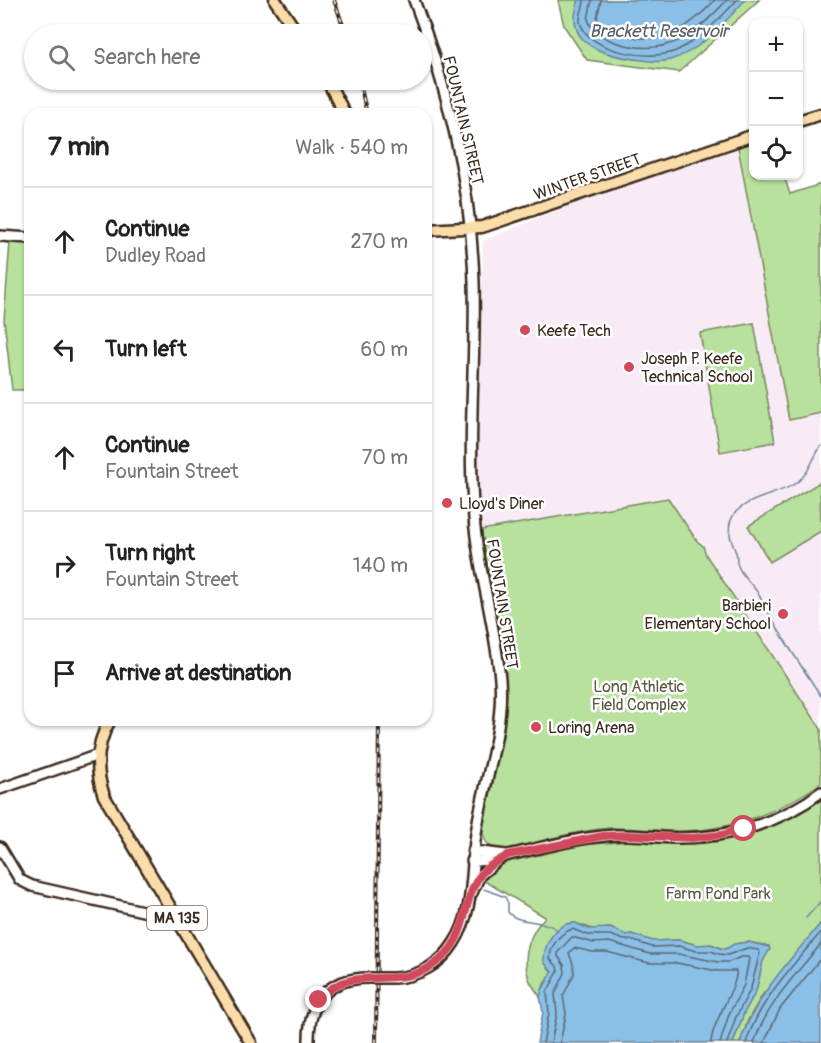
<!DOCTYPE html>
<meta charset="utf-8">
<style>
:root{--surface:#fff;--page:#f2f2f2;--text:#222;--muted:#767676;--line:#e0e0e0}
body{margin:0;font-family:Pangolin,sans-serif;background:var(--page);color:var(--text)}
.controls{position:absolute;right:18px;top:18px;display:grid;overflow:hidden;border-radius:12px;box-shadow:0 2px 4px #0004}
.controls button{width:54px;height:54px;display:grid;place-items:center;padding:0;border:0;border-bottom:2px solid var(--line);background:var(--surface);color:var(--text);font:30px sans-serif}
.stop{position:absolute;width:18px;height:18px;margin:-14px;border:4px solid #d1495b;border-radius:50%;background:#fff}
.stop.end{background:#d1495b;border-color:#fff;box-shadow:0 2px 6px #0008}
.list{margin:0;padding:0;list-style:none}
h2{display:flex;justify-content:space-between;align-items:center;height:78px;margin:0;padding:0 24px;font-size:26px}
h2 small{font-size:20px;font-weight:400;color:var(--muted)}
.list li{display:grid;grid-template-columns:39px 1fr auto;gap:18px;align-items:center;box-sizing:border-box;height:108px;padding:0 24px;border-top:2px solid var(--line)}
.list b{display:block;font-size:22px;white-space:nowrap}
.list p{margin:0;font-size:20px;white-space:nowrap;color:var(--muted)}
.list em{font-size:20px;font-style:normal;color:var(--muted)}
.icon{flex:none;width:33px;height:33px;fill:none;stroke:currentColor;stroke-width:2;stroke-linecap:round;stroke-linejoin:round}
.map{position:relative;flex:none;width:821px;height:1043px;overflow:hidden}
.search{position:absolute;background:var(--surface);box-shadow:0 2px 4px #0004;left:24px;top:24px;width:408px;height:66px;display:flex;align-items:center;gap:15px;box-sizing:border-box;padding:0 21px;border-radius:33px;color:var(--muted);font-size:22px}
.panel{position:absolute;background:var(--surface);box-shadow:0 2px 4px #0004;left:24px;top:108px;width:408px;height:618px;border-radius:18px}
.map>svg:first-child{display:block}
.built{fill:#f9ebf6}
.green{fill:#b7e19d;stroke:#79865e;stroke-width:1.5}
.water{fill:#8ac0e8;stroke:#6a8497;stroke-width:1.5}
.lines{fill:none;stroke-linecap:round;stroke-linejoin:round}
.shore{stroke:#5b666f;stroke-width:1.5}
.stream{stroke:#6a8497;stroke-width:1.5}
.minor-casing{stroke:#3b2a1e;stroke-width:14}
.major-casing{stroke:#3b2a1e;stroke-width:15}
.minor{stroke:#fff;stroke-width:9}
.major{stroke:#fbddab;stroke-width:10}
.rail-casing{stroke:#3b2a1e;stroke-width:4}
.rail{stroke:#fff;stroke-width:1.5;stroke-dasharray:4.5;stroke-linecap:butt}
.minor-bridge-casing{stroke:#3b2a1e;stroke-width:14;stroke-linecap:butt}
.minor-bridge{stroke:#fff;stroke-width:9}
.route{stroke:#d1495b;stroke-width:8}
.poi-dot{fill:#d1495b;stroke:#fff;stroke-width:2}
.labels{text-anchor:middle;stroke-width:5;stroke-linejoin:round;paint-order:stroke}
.shield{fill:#fff;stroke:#766a62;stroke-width:1.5}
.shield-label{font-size:15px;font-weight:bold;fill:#3b2a1e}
.street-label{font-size:16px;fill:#3b2a1e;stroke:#fff}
.poi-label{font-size:16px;fill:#3b2a1e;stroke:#fff;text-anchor:start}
.park-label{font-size:16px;fill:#5a583e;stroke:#fff}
.water-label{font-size:18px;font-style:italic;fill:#575e65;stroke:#fff}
</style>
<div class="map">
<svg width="821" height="1043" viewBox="0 0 821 1043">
<rect width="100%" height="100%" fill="#fff"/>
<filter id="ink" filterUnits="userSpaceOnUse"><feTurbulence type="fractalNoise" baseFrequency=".0167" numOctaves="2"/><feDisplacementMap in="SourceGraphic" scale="12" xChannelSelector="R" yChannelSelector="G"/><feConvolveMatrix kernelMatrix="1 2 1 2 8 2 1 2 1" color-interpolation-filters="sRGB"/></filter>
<g filter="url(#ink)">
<path class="built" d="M738,147L789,419L821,413V729L668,498L481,530L478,478L483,241L568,206Z"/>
<g class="green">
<path d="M558,0H759L679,72L587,60L564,26Z"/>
<path d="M753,141L754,176H784L790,194L821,184V413L789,420L738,147Z"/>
<path d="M10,242L30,243V390H12L4,320Z"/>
<path d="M754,323L775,442L720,452L700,333Z"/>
<path d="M820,482L821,531L770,562L748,526Z"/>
<path d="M668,498L697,541L703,546L706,555L821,729V783C779,812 731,831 679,831C656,831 634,827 610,828C575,831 541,841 507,850C492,850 482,844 483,828L503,736L507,694L503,652L481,530Z"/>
<path d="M821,800V923L761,997L748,1020L740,1043H733L744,1013L756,991L763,961L769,946L748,942L735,944L726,949L720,948L714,945H697L680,940L652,941L632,934L626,935L610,928L596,930L575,923L567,924L546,964L552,972L544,984L540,997C536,990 530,984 528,976C522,955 530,932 545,917L483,880L495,868L508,862L583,845L628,841L693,844L733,837L772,825Z"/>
</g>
<g class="water">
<path d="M579,0H745C724,23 701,51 670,60C660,63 652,61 642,60C607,56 561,46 579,0Z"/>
<path d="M575,923L589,929L610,928L626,935L631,934L653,941L680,940L697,945L711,944L720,948L726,949L734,944L748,942L769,947L770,949L763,961L756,991L744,1013L733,1043H537L543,1012L540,997L542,990L552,972L544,962C543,945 556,922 575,923Z"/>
<path d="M821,923V1043H740C755,996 790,960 821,923Z"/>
</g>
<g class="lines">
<g class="shore">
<path d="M584,0C584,7 579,15 580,22C588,53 654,62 678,50C701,38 719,20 737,0"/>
<path d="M592,0L588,19C592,33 602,37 615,42C666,59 694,36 727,0"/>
<path d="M601,0L597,18C603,29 613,32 624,35C664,46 688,29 715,0"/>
<path d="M543,1043L549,1013L547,992L558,972L557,966L550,959C550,946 559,934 572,929L588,935H610L624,940H631L652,947L679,946L696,951H711L719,954L728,955L747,948L758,950L760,952L751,988L736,1017L727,1043"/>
<path d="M551,1043L557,1013L555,994L565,973L564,965L558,956V952L572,937L594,943L609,942L650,954H678L718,962H729L741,957H748L749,959L744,985L729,1014L720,1043"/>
<path d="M560,1043L566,1014L563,996L574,974L573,964L569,953L574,948L593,952H607L649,963H677L717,971H736C739,984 712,1021 711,1043"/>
<path d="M746,1043C760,999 792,967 821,932"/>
<path d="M754,1043C767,1004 795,975 821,944"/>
<path d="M764,1043L780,1009L821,958"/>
</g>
<g class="stream">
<path d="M821,446C812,459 810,473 796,483C781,494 747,498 735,513C723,529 733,542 737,556C737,560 736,562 738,566C742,577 754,585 759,595C777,630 799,663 821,696"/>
<path d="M484,889L505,897L508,903V912C518,925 542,918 558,930"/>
<path d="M806,918L821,901"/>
</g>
<defs>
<g id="minor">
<path d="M0,236L30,238"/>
<path d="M0,789L98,755"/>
<path d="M0,847L20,880L32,886L156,914L171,908"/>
<path d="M473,851L506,855"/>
<path d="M472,861L497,860L508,855C544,847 580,837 616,835C638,834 659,838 680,838C729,838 782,822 821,792"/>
<path d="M472,893L480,875L498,860"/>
<path d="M394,978C418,977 441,964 454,943C476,910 470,864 477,827C485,778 504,730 500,679C495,621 476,564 473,505C468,431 476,357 474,282C471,185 449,91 414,0"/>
<path d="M309,1043C308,1002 327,978 369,978"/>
</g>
<g id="major">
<path d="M275,0L298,34"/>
<path d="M327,80L345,114"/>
<path d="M798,121L821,114"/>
<path d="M426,230L482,227L754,135"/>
<path d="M110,720C96,744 95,770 104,796L251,1043"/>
</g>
</defs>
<use href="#minor" class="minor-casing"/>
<use href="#major" class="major-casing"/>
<use href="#minor" class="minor"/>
<use href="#major" class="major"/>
<defs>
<g id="rail">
<path d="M334,0L346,34"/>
<path d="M359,80L367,114"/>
<path d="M376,1043L379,720"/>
</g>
</defs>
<use href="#rail" class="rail-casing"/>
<use href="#rail" class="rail"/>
<defs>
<path id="minor-bridge" d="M369,978H394"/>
</defs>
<use href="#minor-bridge" class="minor-bridge-casing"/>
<use href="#minor-bridge" class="minor-bridge"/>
</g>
</g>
<g class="lines" filter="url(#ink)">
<path class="route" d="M319,1000C350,961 394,992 433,965C472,939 459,901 482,873C490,864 499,861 508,855L603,836L628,835L692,838L721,835L744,829"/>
</g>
<g class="poi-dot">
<circle cx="525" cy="330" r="6"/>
<circle cx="629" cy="367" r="6"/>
<circle cx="447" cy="503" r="6"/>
<circle cx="783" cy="614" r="6"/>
<circle cx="536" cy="727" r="6"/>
</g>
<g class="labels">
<rect class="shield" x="147" y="906" width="60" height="24" rx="4.5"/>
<g class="shield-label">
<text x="177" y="923">MA 135</text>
</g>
<g class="street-label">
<text transform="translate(464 120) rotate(77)" y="6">FOUNTAIN STREET</text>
<text transform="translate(587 176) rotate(-19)" y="6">WINTER STREET</text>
<text transform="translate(503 604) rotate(81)" y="6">FOUNTAIN STREET</text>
</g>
<g class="poi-label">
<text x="537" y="336">Keefe Tech</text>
<text x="641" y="364">Joseph P. Keefe<tspan x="641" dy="18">Technical School</tspan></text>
<text x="459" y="509">Lloyd's Diner</text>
<text x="771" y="611" text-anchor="end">Barbieri<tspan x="771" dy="18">Elementary School</tspan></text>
<text x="548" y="733">Loring Arena</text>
</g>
<g class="park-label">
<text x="639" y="692">Long Athletic<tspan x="639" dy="18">Field Complex</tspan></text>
<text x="718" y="899">Farm Pond Park</text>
</g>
<g class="water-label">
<text x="659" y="37">Brackett Reservoir</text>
</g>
</g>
</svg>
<div class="controls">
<button>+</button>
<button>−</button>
<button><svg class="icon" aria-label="locate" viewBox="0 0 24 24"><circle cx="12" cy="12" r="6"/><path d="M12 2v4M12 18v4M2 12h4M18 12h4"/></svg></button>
</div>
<div class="stop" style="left:744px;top:829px"></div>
<div class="stop end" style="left:319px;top:1000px"></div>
<div class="search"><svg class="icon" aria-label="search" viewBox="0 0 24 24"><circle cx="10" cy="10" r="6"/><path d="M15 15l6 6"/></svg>Search here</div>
<section class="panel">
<h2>7 min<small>Walk · 540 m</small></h2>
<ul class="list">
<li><svg class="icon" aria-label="ahead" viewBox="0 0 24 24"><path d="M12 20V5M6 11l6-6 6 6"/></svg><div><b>Continue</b><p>Dudley Road</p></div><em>270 m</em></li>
<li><svg class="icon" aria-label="left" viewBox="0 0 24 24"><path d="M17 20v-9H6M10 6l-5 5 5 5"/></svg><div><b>Turn left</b></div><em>60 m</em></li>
<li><svg class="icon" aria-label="ahead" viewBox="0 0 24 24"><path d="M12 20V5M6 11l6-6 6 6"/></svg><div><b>Continue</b><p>Fountain Street</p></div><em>70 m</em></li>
<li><svg class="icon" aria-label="right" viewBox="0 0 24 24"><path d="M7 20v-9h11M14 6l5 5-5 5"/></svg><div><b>Turn right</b><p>Fountain Street</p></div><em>140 m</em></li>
<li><svg class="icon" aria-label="arrive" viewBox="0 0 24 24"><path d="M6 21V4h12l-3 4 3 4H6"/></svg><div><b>Arrive at destination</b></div></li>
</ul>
</section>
</div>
